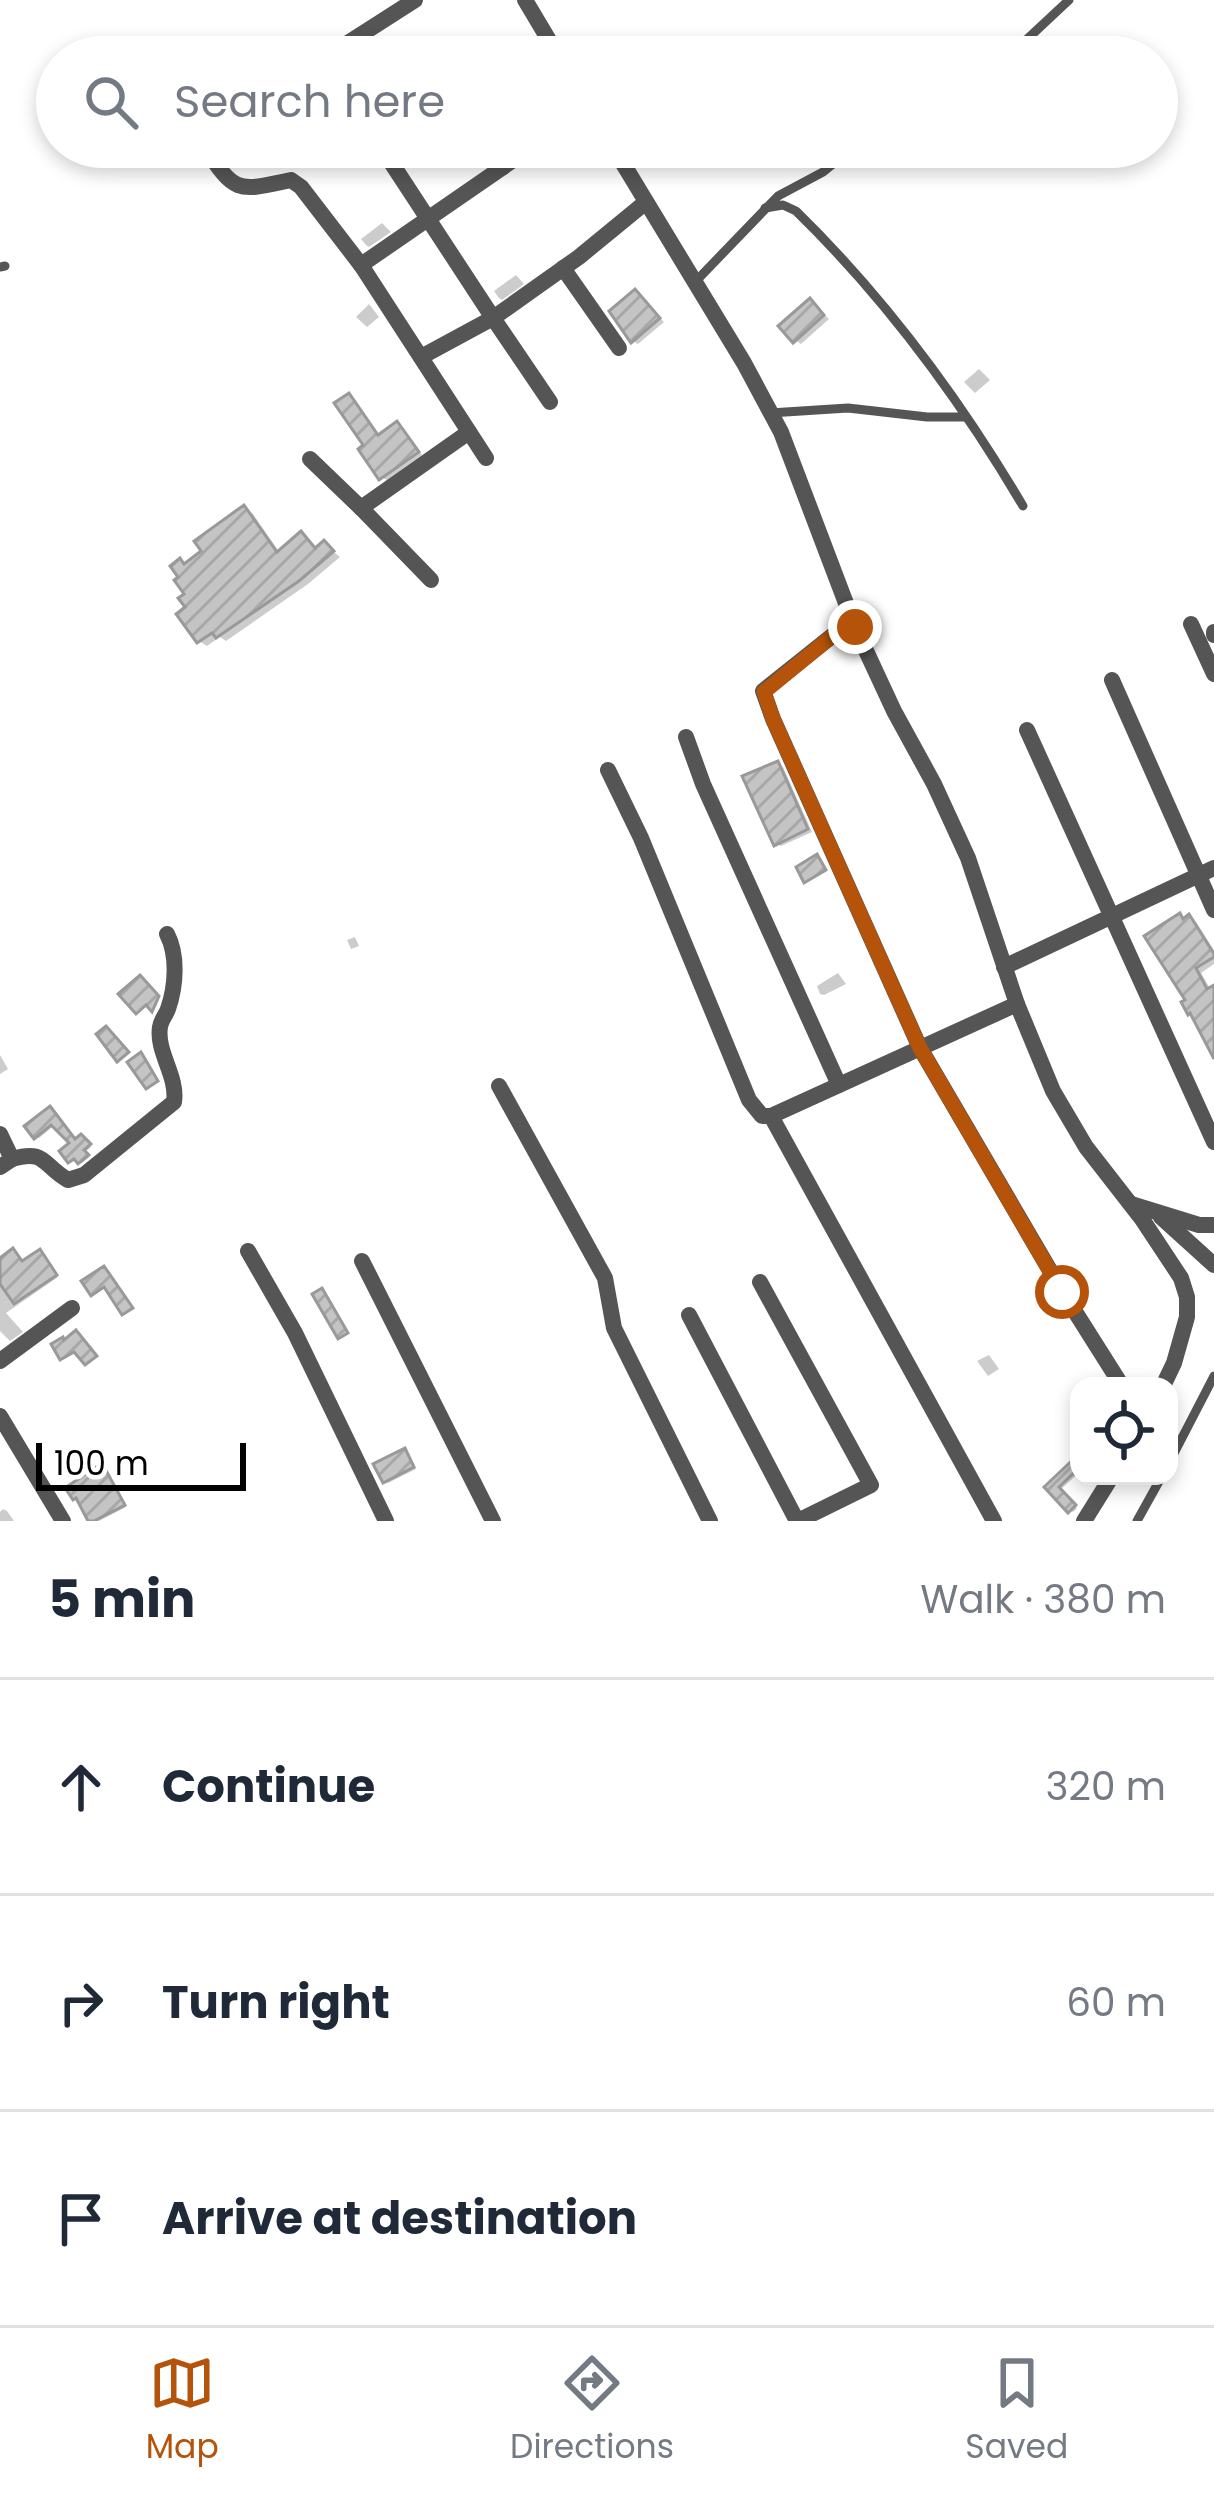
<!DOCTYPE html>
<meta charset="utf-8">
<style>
:root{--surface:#fff;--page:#f6f6f7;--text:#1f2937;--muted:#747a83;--line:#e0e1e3;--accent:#b45309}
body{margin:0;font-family:Poppins,sans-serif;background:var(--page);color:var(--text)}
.controls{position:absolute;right:36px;bottom:36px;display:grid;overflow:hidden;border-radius:24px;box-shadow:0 6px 18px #0003}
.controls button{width:108px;height:108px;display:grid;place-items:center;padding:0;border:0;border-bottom:3px solid var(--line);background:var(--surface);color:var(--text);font:60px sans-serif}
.scale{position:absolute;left:36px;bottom:30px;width:210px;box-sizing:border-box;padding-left:12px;border:6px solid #000;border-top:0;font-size:33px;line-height:42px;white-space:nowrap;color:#000;-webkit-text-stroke:9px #fff;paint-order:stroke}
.stop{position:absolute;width:36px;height:36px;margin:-27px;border:9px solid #b45309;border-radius:50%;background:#fff}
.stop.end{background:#b45309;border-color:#fff;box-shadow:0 3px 12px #0008}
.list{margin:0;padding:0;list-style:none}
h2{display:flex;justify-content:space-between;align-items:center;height:156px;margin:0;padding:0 48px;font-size:51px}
h2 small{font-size:39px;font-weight:400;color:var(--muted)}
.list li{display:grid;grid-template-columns:78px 1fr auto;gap:36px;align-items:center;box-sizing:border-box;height:216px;padding:0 48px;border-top:3px solid var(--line)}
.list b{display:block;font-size:45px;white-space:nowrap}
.list em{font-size:39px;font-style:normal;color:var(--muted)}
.icon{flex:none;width:66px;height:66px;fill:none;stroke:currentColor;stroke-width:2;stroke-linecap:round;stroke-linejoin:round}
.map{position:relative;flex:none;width:1214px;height:1521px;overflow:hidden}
.search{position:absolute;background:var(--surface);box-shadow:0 6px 18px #0003;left:36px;right:36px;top:36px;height:132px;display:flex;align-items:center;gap:30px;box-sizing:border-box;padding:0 42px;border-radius:66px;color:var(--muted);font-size:45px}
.sheet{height:804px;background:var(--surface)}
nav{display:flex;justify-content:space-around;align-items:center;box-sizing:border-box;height:168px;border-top:3px solid var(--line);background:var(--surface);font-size:33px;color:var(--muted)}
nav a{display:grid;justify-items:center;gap:6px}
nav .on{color:var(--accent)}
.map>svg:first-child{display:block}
.shadow{fill:#0003}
.building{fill:url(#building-hatch);stroke:#999;stroke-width:3}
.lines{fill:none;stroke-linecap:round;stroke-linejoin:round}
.lane{stroke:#555;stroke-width:9}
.street{stroke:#555;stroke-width:16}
.route{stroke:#b45309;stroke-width:15}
</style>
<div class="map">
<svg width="1214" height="1521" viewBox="0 0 1214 1521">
<defs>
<pattern id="building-hatch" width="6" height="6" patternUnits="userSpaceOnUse" patternTransform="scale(3)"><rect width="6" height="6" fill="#c4c4c4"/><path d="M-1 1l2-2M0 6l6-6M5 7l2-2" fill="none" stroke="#a7a7a7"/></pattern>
</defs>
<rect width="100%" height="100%" fill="#fff"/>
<g class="shadow">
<path d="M382,223L391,232L369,247L366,245L361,239Z"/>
<path d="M516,275L524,284L502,300L499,298L494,291Z"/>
<path d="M635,293L664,322L638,344L633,341Z"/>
<path d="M810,302L829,319L801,344L795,340Z"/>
<path d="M369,304L379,317L367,327L356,317Z"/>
<path d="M979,369L990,380L975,393L964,382Z"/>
<path d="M349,397L355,400L380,437L397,425L403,428L422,455L387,480L381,477Z"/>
<path d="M244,509L253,514L280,553L301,535L318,550L324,544L340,557L308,584L226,641L220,637L207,646L199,641L189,608L186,565Z"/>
<path d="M777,764L783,767L812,832L781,846L776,843Z"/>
<path d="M1180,917L1196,922L1214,950V964L1201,973L1211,990L1214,988V1051Z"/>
<path d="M355,937L359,946L351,949L347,940Z"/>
<path d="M838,973L846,984L824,995L820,994L817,986Z"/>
<path d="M0,1055L8,1069L0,1074Z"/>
<path d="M50,1110L77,1142L84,1139L91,1147L85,1152L89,1157L82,1163L77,1158L70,1160L74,1144L55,1125L39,1138L36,1136Z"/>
<path d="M43,1255L58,1277L6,1313L23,1332L10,1341L0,1331V1260L24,1264Z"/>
<path d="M989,1355L999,1369L988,1376L977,1361Z"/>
<path d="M405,1452L416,1469L388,1483L385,1481Z"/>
<path d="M1079,1464V1473L1060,1490L1077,1508L1073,1512L1048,1488Z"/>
<path d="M102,1466L126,1507L99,1521H92L76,1498Z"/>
<path d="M3,1509L7,1511L14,1521H0V1512Z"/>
</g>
<g class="building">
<path d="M635,289L660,318L631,343L609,311Z"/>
<path d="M810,298L824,315L793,343L778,326Z"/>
<path d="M349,393L378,435L397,421L419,452L379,480L358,449L363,445L334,403Z"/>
<path d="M244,505L277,552L301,531L315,548L324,540L334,551L299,581L216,638L212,633L197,643L176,614L185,607L178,598L184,594L174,580L178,577L170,566L180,558L184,564L201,551L194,541Z"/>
<path d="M778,761L808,829L774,846L742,776Z"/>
<path d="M817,854L826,870L804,883L796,867Z"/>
<path d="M1180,913L1183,919L1189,914L1214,954V957L1196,968L1207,989L1214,985V1059L1190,1013L1188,1015L1181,1002L1185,1000L1144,936Z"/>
<path d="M140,975L159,996L152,1012L146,1005L136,1014L118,994Z"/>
<path d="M106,1026L129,1052L117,1062L96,1034Z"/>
<path d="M141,1052L158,1081L146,1089L127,1062Z"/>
<path d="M50,1106L75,1139L81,1134L91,1144L84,1150L89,1155L78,1164L74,1159L68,1163L59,1151L69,1143L51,1125L34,1139L24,1126Z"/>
<path d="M13,1248L22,1261L40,1249L57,1275L14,1304L0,1284V1258Z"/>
<path d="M104,1266L133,1308L122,1315L104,1287L91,1296L81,1281Z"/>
<path d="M322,1288L348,1333L338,1339L312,1294Z"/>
<path d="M76,1330L97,1356L85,1365L74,1352L60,1360L51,1344L63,1337L64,1340Z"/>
<path d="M405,1448L414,1467L383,1483L373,1464Z"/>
<path d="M1079,1454V1468L1059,1487L1076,1505L1068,1513L1044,1487Z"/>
<path d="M102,1463L125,1505L94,1521H88L76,1498L73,1500L65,1488Z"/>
</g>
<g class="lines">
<g class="lane">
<path d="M1008,57L1069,0"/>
<path d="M888,147H897"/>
<path d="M765,208L783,205L796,211C884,297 961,401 1023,506"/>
<path d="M0,267L5,266"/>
<path d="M695,282L778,196L823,172L854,147"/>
<path d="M770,413L848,408L927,417H965"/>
<path d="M1169,1463L1214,1376"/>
<path d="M1137,1521L1162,1476"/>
</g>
<g class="street">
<path d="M525,0L559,57"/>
<path d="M326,57L415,0"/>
<path d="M205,147C235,195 239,191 291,180L301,187L361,265"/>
<path d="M381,147L493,318L579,257L646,202"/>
<path d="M488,147L503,167"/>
<path d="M613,147L744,363L781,432L855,627L894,711L934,784L968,858L1017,1004L1053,1091L1086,1147L1142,1219L1181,1278L1187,1297V1317L1174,1363L1163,1386"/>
<path d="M563,268L619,348"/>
<path d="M421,357L493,318L550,402"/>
<path d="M486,458L361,265L532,147"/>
<path d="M310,459L361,508"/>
<path d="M431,580L361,508L469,432"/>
<path d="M852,620L763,691L773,719L920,1048L1062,1291L1122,1386"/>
<path d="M1191,624L1214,674"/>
<path d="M1214,632V635"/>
<path d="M1112,680L1214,910"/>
<path d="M1027,730L1214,1142"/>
<path d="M686,737L703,784L839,1085"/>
<path d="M608,770L641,838L749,1100L762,1116H771L1017,1004"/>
<path d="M1004,967L1214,868"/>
<path d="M499,1086L605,1278L614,1328L710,1521"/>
<path d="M771,1116L994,1521"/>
<path d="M0,1134L12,1159L0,1167"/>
<path d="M12,1159C46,1149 42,1165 68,1180L84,1175L174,1102C178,1076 156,1052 160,1027C161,1020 166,1015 168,1009C176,986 178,955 167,934"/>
<path d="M1131,1204L1199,1225H1214"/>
<path d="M1161,1217L1214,1265"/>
<path d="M248,1251L295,1333L386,1521"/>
<path d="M362,1261L493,1521"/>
<path d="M760,1282L871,1485L798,1521"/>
<path d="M689,1315L797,1521"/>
<path d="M0,1361L72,1308"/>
<path d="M0,1416L63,1521"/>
<path d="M1084,1521L1112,1476"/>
</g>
</g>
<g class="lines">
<path class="route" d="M855,627L852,620L764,692L773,719L920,1048L1062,1292"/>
</g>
</svg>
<div class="controls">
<button><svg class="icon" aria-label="locate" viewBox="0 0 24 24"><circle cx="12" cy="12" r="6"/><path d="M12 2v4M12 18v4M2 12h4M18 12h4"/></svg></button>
</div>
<div class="scale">100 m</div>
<div class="stop" style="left:1062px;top:1292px"></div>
<div class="stop end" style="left:855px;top:627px"></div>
<div class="search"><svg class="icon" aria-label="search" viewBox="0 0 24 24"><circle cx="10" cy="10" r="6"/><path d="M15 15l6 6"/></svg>Search here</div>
</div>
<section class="sheet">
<h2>5 min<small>Walk · 380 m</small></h2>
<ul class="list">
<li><svg class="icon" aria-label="ahead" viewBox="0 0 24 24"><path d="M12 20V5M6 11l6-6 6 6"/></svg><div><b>Continue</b></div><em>320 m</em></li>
<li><svg class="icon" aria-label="right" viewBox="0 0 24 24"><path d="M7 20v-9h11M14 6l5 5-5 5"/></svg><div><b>Turn right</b></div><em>60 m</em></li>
<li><svg class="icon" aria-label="arrive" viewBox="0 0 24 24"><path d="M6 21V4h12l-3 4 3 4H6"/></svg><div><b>Arrive at destination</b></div></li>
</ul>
</section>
<nav>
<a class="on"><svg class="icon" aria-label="map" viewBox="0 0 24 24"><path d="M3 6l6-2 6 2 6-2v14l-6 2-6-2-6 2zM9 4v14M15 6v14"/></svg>Map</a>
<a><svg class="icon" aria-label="directions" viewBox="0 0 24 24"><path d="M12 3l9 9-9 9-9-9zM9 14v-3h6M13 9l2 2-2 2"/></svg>Directions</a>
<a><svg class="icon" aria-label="saved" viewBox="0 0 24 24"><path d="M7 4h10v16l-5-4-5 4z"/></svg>Saved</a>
</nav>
